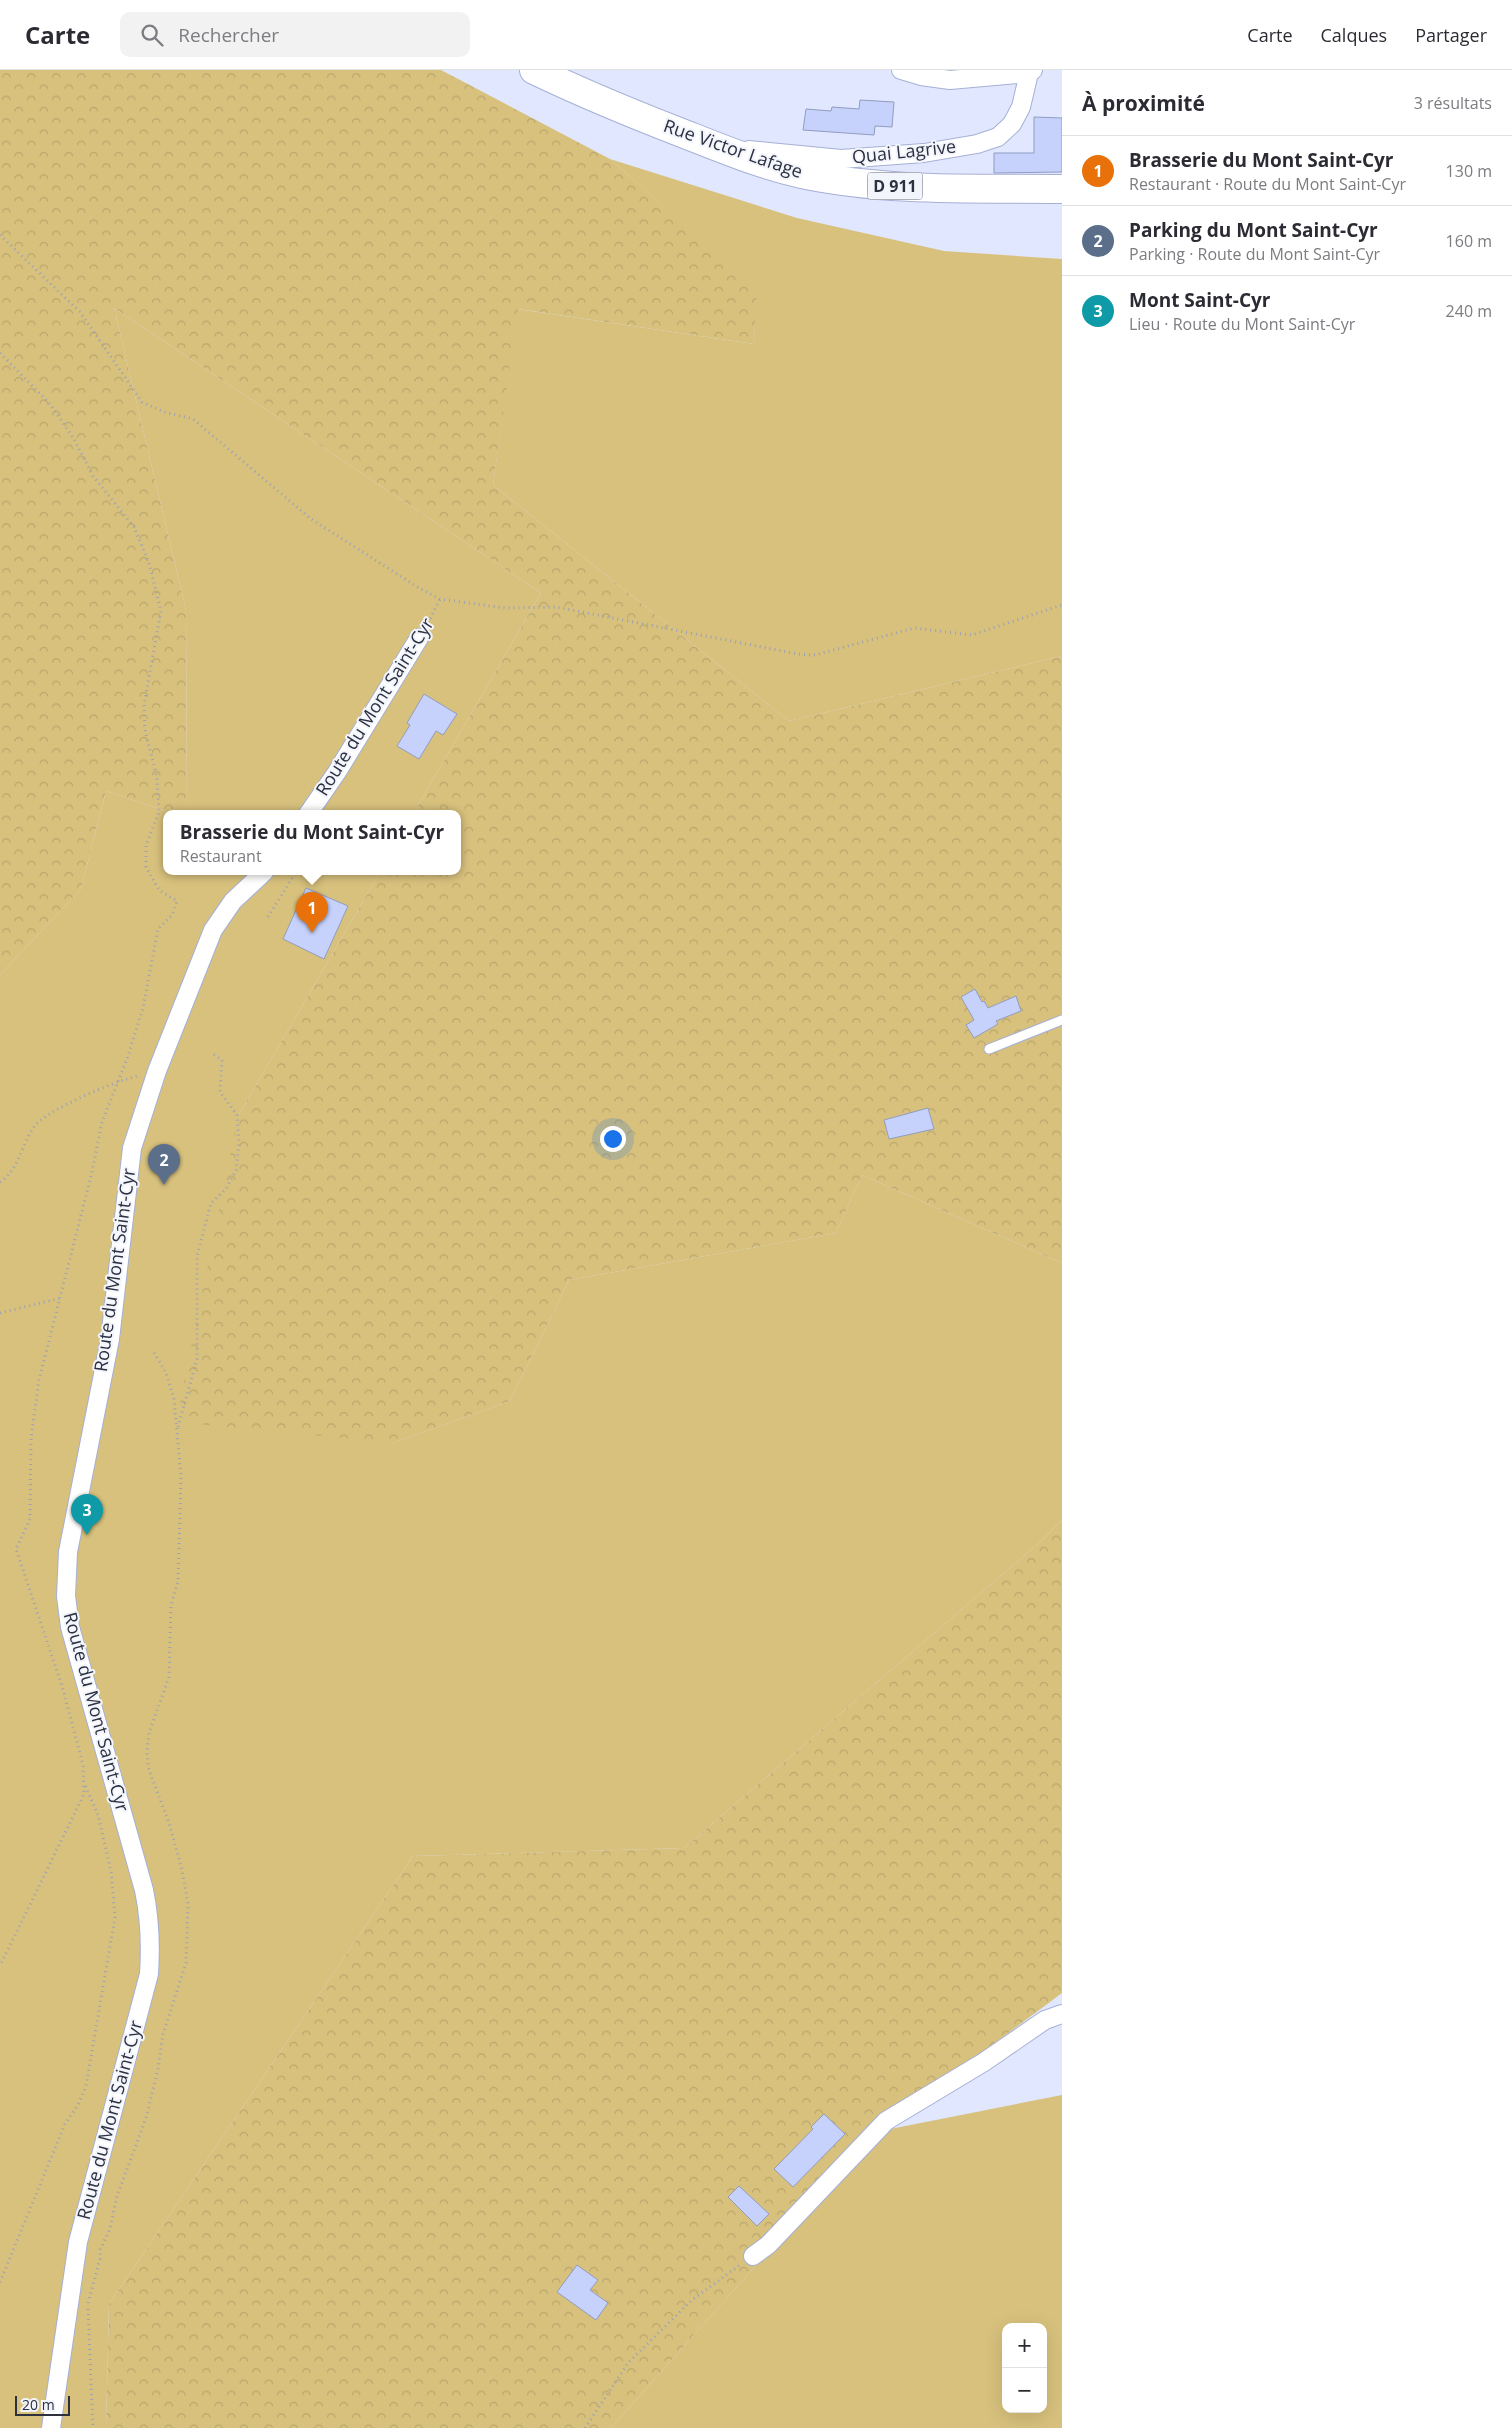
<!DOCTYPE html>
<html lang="fr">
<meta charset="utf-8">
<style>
:root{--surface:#fff;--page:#f2f2f3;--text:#2b2b33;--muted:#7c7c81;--line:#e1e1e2;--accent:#7c3aed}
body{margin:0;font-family:"Open Sans",sans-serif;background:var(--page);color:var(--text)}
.controls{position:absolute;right:15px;bottom:15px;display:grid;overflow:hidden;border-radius:10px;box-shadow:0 5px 20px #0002}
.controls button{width:45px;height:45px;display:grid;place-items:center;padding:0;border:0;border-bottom:1px solid var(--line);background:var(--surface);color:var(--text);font:25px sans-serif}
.scale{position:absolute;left:15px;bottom:12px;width:55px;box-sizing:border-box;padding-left:5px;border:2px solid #2c303f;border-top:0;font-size:14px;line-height:18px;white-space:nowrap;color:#2c303f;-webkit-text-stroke:4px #f3f5fd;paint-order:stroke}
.you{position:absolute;left:612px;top:1068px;width:18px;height:18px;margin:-12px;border:4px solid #fff;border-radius:50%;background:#1a73e8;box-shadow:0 0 0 8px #1a73e833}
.badge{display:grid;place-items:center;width:32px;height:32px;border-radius:50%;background:var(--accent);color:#fff;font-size:16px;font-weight:700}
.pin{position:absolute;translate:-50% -41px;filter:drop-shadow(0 1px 2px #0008)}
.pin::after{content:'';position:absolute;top:26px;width:18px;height:15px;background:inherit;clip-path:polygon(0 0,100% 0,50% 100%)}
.popup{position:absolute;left:163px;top:740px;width:298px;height:65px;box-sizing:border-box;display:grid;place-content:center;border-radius:10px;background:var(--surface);filter:drop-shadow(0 1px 4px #0005);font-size:16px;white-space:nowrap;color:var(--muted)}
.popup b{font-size:19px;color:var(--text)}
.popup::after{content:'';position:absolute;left:50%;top:100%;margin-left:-10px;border:10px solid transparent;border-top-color:var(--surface)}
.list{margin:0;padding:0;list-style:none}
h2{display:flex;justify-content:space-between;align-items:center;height:65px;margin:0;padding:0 20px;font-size:21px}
h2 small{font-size:16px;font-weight:400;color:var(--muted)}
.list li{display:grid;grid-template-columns:32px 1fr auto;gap:15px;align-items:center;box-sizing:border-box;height:70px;padding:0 20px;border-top:1px solid var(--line)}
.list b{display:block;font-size:19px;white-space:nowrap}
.list p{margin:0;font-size:16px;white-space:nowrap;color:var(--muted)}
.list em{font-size:16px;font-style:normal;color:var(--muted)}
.icon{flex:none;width:28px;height:28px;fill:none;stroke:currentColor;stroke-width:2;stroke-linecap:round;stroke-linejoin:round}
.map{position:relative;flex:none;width:1062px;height:2358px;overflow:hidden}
header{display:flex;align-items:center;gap:30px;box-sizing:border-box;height:70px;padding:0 25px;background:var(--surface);border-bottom:1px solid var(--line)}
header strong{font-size:24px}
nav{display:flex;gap:28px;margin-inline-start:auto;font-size:18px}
.search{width:350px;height:45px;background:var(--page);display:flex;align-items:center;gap:12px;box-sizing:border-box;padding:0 18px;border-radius:10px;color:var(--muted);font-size:19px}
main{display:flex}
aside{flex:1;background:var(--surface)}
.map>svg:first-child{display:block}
.grass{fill:#d8c17d;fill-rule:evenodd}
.forest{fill:url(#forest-crowns)}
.building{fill:#c6d2fc;stroke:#919cc0}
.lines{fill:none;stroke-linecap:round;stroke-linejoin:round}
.lane-casing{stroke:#a5b0d5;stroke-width:11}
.street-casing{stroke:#a5b0d5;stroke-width:20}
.primary-casing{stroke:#a5b0d5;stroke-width:30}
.path{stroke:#9ba1b5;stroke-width:3;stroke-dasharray:1 4;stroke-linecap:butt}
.lane{stroke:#fff;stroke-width:9}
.street{stroke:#fff;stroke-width:18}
.primary{stroke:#fff;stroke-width:28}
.labels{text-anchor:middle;stroke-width:4;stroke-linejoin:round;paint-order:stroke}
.shield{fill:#f3f5fd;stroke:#686b78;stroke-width:1}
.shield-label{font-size:16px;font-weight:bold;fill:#2c303f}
.street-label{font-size:18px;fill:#2c303f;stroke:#f3f5fd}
</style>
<header>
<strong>Carte</strong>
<div class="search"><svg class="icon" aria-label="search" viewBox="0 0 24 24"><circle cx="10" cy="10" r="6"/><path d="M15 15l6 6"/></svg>Rechercher</div>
<nav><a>Carte</a><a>Calques</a><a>Partager</a></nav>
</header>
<main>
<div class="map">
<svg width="1062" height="2358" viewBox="0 0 1062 2358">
<defs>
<pattern id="forest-crowns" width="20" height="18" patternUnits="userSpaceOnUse" patternTransform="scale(1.25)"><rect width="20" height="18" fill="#d8c17d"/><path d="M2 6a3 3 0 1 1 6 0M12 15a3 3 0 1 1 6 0" fill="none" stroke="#baa66d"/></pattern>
</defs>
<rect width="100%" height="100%" fill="#e0e7ff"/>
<g class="grass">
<path d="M610,89L797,148L944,181L1062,189V586L789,651L493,415L517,239L754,274L756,218Z"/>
<path d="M114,238L541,523L413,744H187L186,540Z"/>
<path d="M106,721L175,744H167V802H380L238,1046L393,1373L510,1331L569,1210L836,1163L862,1105L1062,1193V1450L1039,1473L684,1778L413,1786L109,2234L106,2358H0V905L81,819Z"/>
<path d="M1062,2025V2358H611L875,2062ZM1006,2257H1043V2339H1006Z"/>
</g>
<g class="forest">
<path d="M0,0H441L610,89L757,218L754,274L518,239L493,415L789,651L1062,586V1193L862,1105L836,1163L569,1210L510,1331L393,1373L176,1352L238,1046L380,802H457V744H413L541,523L114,238L186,540L187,744H175L106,721L81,819L0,905Z"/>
<path d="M1062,1450V1923L875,2062L611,2358H106L109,2234L413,1786L684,1778L1039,1473Z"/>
</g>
<g class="building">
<path d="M860,30L894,32L892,57L875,56L874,65L803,60L806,39L831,41L832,37L859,39Z"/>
<path d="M1034,47L1062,48V102L994,103V83H1034Z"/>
<path d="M424,624L457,644L443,665L436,661L419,689L397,676L410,655L407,653Z"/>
<path d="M306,818L348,836L324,889L283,869Z"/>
<path d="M975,919L982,932L984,931L988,938L1016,926L1021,941L996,951L998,954L974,968L966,955L974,950L961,927Z"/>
<path d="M928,1038L934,1059L889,1069L884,1050Z"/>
<path d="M824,2044L845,2064L793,2117L774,2099L813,2059L811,2057Z"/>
<path d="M739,2116L769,2144L757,2156L728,2127Z"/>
<path d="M577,2195L598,2210L590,2220L608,2233L596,2250L557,2222Z"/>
</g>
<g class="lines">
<defs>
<path id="lane" d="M989,979L1062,950"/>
<g id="street">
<path d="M901,0L921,6L950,10L1029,3"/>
<path d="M749,80L841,89L924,83L977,74L998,67L1012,54L1021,37L1029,3L1033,0"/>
<path d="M308,744L337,702L419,568"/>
<path d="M753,2186L768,2175L886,2051L984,1992L1045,1950L1062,1944"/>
<path d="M51,2358L78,2172L149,1904C151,1874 150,1849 144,1820L70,1557L66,1526L68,1482L110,1269L132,1078L157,1001L213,860L233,831L264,802"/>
</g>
<path id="primary" d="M534,0C584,24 635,45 687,65C725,80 762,95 802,104C887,122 975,118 1062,119"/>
</defs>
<use href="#lane" class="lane-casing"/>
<use href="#street" class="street-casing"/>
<use href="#primary" class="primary-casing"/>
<g class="path">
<path d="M0,165L80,242L142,332L164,342L193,349L311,449L419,518L440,529L505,538L556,537L798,584L815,585L914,558L972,565L1062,535"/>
<path d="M0,283L50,334L74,369L93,406L134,457L149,493L161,541L144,634L145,660L157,708L159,742L146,775V797L159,820L177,831L172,845L158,859L143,938L127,989L102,1052L91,1106L39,1310L31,1368L30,1449L16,1479L62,1616L83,1695L84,1724L0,1896"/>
<path d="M428,553L440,529"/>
<path d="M268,847L296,802"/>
<path d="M0,1112C19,1100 21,1075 34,1057C45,1040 116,1011 137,1006"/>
<path d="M0,1243L61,1228"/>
<path d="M178,1357L197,1289V1186L211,1133L226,1119L236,1100L239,1073L237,1045L220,1022L222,990L213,984"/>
<path d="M0,2212L65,2054L78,2035L86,2016L115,1847L111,1801L98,1745L85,1715"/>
<path d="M88,2233L100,2189V2180L110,2159L117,2126L146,2048L158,1999L163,1964L186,1893L188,1834L182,1800L169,1753L149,1700L147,1683L149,1663L169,1607L171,1535L178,1511L181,1406L174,1329L166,1303L153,1281"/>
<path d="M88,2239L93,2358"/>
<path d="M585,2358L628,2293L692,2230L740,2195"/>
</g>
<use href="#lane" class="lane"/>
<use href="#street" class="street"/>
<use href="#primary" class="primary"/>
</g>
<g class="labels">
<rect class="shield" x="867.5" y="102.5" width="55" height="27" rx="4"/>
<g class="shield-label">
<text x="895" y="122">D 911</text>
</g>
<g class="street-label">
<text transform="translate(733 79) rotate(19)" y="6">Rue Victor Lafage</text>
<text transform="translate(904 82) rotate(-6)" y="6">Quai Lagrive</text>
<text transform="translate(375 637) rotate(-58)" y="6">Route du Mont Saint-Cyr</text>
<text transform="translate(115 1200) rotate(-82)" y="6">Route du Mont Saint-Cyr</text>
<text transform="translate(96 1642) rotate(75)" y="6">Route du Mont Saint-Cyr</text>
<text transform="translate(110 2050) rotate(-75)" y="6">Route du Mont Saint-Cyr</text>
</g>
</g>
</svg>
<div class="controls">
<button>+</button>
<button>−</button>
</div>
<div class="scale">20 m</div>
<div class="you"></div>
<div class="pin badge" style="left:312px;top:863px;background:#e8710a">1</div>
<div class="popup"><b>Brasserie du Mont Saint-Cyr</b>Restaurant</div>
<div class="pin badge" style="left:164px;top:1115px;background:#5c6f8a">2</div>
<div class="pin badge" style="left:87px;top:1465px;background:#0f9aa8">3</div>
</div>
<aside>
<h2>À proximité<small>3 résultats</small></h2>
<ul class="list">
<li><span class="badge" style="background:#e8710a">1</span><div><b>Brasserie du Mont Saint-Cyr</b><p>Restaurant · Route du Mont Saint-Cyr</p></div><em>130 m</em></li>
<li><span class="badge" style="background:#5c6f8a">2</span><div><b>Parking du Mont Saint-Cyr</b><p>Parking · Route du Mont Saint-Cyr</p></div><em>160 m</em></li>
<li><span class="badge" style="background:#0f9aa8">3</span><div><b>Mont Saint-Cyr</b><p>Lieu · Route du Mont Saint-Cyr</p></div><em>240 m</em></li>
</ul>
</aside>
</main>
